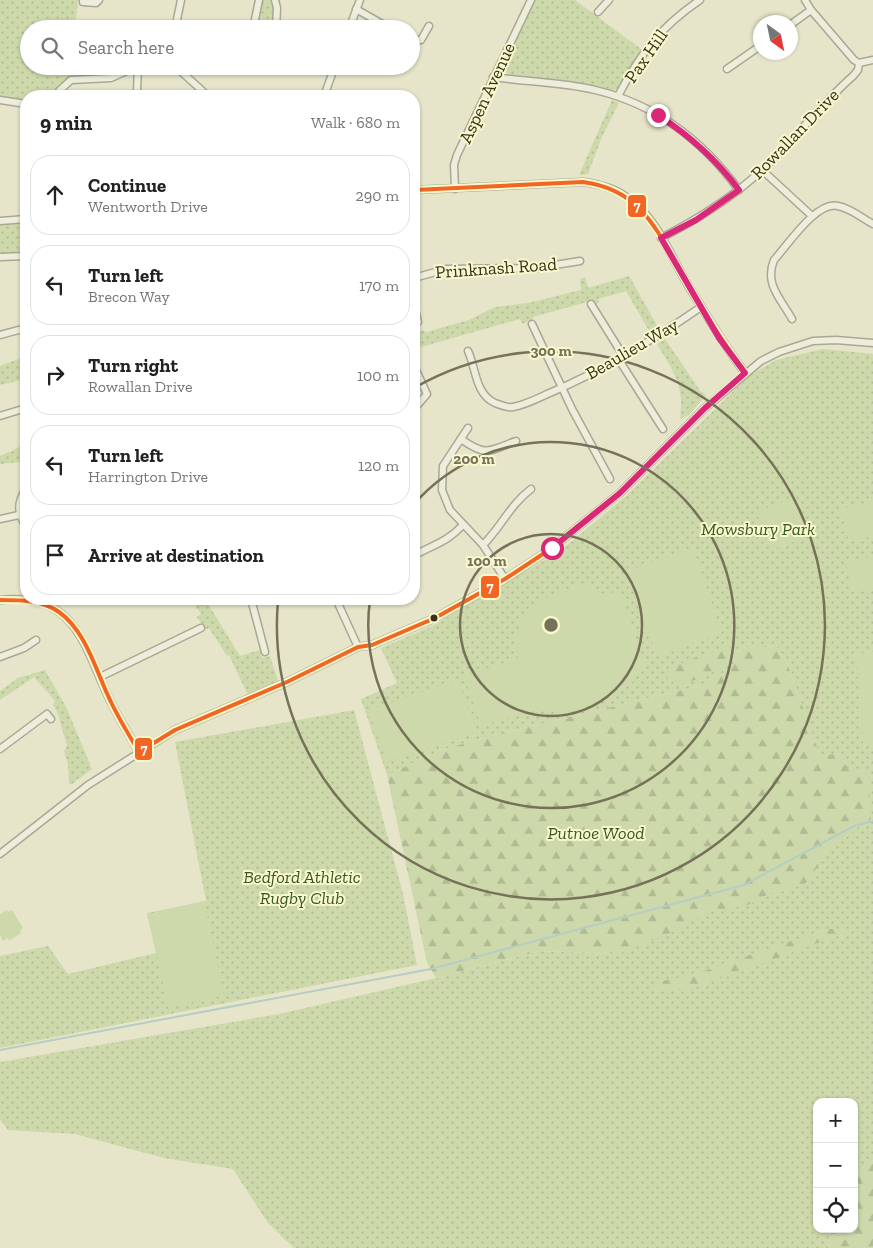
<!DOCTYPE html>
<meta charset="utf-8">
<style>
:root{--surface:#fff;--page:#f2f2f2;--text:#222;--muted:#767676;--line:#e0e0e0}
body{margin:0;font-family:"Zilla Slab",serif;background:var(--page);color:var(--text)}
.controls{position:absolute;right:15px;bottom:15px;display:grid;overflow:hidden;border-radius:10px;box-shadow:0 1px 4px #0004}
.controls button{width:45px;height:45px;display:grid;place-items:center;padding:0;border:0;border-bottom:1px solid var(--line);background:var(--surface);color:var(--text);font:25px sans-serif}
.compass{position:absolute;left:753px;top:15px;width:45px;height:45px;border-radius:50%;background:var(--surface);box-shadow:0 1px 4px #0004;rotate:147deg}
.stop{position:absolute;width:15px;height:15px;margin:-11px;border:4px solid #db2777;border-radius:50%;background:#fff}
.stop.end{background:#db2777;border-color:#fff;box-shadow:0 1px 5px #0008}
.list{margin:0;padding:0;list-style:none}
h2{display:flex;justify-content:space-between;align-items:center;height:65px;margin:0;padding:0 20px;font-size:21px}
h2 small{font-size:16px;font-weight:400;color:var(--muted)}
.list li{display:grid;grid-template-columns:32px 1fr auto;gap:15px;align-items:center;box-sizing:border-box;height:80px;margin:0 10px 10px;padding:0 10px;border:1px solid var(--line);border-radius:20px}
.list b{display:block;font-size:19px;white-space:nowrap}
.list p{margin:0;font-size:16px;white-space:nowrap;color:var(--muted)}
.list em{font-size:16px;font-style:normal;color:var(--muted)}
.icon{flex:none;width:28px;height:28px;fill:none;stroke:currentColor;stroke-width:2;stroke-linecap:round;stroke-linejoin:round}
.map{position:relative;flex:none;width:873px;height:1248px;overflow:hidden}
.search{position:absolute;background:var(--surface);box-shadow:0 1px 4px #0004;left:20px;top:20px;width:400px;height:55px;display:flex;align-items:center;gap:12px;box-sizing:border-box;padding:0 18px;border-radius:28px;color:var(--muted);font-size:19px}
.panel{position:absolute;background:var(--surface);box-shadow:0 1px 4px #0004;left:20px;top:90px;width:400px;height:515px;border-radius:20px}
.map>svg:first-child{display:block}
.green{fill:url(#green-dots)}
.forest{fill:url(#forest-firs)}
.pitch{fill:#cdd9ab}
.lines{fill:none;stroke-linecap:round;stroke-linejoin:round}
.stream{stroke:#b6cdc4;stroke-width:2}
.minor-casing{stroke:#aaa894;stroke-width:9}
.minor{stroke:#ededdc;stroke-width:6}
.bus-1-casing{stroke:#f8f8ce;stroke-width:8}
.bus-1{stroke:#f26522;stroke-width:4}
.route{stroke:#db2777;stroke-width:6}
.ring{fill:none;stroke:#767158;stroke-width:2.5}
.bus-dot{fill:#39321b;stroke:#f8f8ce;stroke-width:2}
.labels{text-anchor:middle;stroke-width:4;stroke-linejoin:round;paint-order:stroke}
.street-label{font-size:18px;fill:#39321b;stroke:#f8f8ce}
.park-label{font-size:18px;font-style:italic;fill:#3a5720;stroke:#f8f8ce}
.centre{fill:#767158;stroke:#f8f8ce;stroke-width:2.5}
.ring-label{font-size:15px;text-anchor:middle;font-weight:bold;fill:#767158;stroke:#f8f8ce;stroke-width:4;stroke-linejoin:round;paint-order:stroke}
.line-badge{stroke:#f8f8ce;stroke-width:2}
.badge-label{font-size:14px;text-anchor:middle;font-weight:bold;fill:#fff}
</style>
<div class="map">
<svg width="873" height="1248" viewBox="0 0 873 1248">
<defs>
<pattern id="green-dots" width="8" height="8" patternUnits="userSpaceOnUse" patternTransform="scale(1.25)"><rect width="8" height="8" fill="#cdd9ab"/><path d="M2 2h.1M6 6h.1" fill="none" stroke="#b1bb93" stroke-width="1.8" stroke-linecap="round"/></pattern>
<pattern id="forest-firs" width="22" height="20" patternUnits="userSpaceOnUse" patternTransform="scale(1.25)"><rect width="22" height="20" fill="#cdd9ab"/><path d="M5 1l3.5 6h-7zM16 11l3.5 6h-7z" fill="#b1bb93"/></pattern>
</defs>
<rect width="100%" height="100%" fill="#e6e5ca"/>
<g class="green">
<path d="M0,0H78L75,29H29V66H76L78,74L62,84L55,96H26V101L0,98Z"/>
<path d="M263,0H270L274,4L272,29H256L259,5Z"/>
<path d="M534,0H575L641,49L618,89L610,91L578,83L510,77L502,66Z"/>
<path d="M612,100L619,103L602,137L588,174L579,175Z"/>
<path d="M26,222V252L0,253V224Z"/>
<path d="M629,276L659,329L651,334L626,291L598,299L600,302L597,304L593,301L588,304L587,302L533,317V319L523,324L520,319L414,349L416,331L423,330L426,332L469,320L495,307L528,303L581,290L580,279L585,277L588,288Z"/>
<path d="M665,339L701,392L706,395L689,415L680,419C685,386 673,371 657,344Z"/>
<path d="M823,349L873,354V1160L854,1175V1102H817V1229H831L828,1248H294L268,1223L233,1169L164,1158L75,1134L8,1130L0,1119V1062L279,1014L436,978L540,951L618,954L848,770L841,754L820,756L788,666L776,645L741,648L730,669L699,686L494,735L441,750L387,775L361,699L397,683L381,648L432,626L560,551L626,496L749,376L776,360Z"/>
<path d="M26,356V379L0,385V366Z"/>
<path d="M26,444V469L22,462L0,464V456Z"/>
<path d="M191,599H205L240,656L260,650L262,658L270,656L278,681L248,695L229,655L227,656L209,628L205,630L197,617L201,614Z"/>
<path d="M45,670L67,709L92,769L72,784H69L68,764L64,751L67,746L58,714L53,705L55,701L34,677L0,700V691L18,678Z"/>
<path d="M354,710L403,894L417,965L0,1048V956L48,946L68,974L156,953L147,913L206,901L175,742Z"/>
</g>
<g class="forest">
<path d="M725,645L736,651L728,665L695,680L677,685L664,676L675,666L703,654L707,655Z"/>
<path d="M776,645L788,666L820,755L841,754L848,769L868,770L871,819L831,849L804,885L769,894L748,905L708,912L675,931L618,954L540,951L436,978L427,963L387,775L441,750L494,735L699,686L730,669L741,648Z"/>
<path d="M826,929H856L691,989L656,991L657,982L692,975Z"/>
<path d="M873,1160V1248H828L831,1229H854V1175Z"/>
</g>
<g class="pitch">
<path d="M796,497L810,536L771,550L757,512Z"/>
<path d="M873,501V536L849,542L841,509Z"/>
<path d="M693,548L722,633L657,656L627,571Z"/>
<path d="M873,556V587L852,592L846,562Z"/>
<path d="M583,583L605,595L620,590L646,669L635,673L633,682L603,701L562,715L541,708L481,726L464,676L518,658L515,637L525,614L549,596Z"/>
<path d="M873,652V744L863,745L856,653Z"/>
<path d="M458,680L477,732L386,762L369,710Z"/>
<path d="M204,901L224,995L168,1008L148,914Z"/>
<path d="M7,910L8,912L12,910L23,928L20,931L21,933L9,941L8,938L3,941L0,935V914Z"/>
</g>
<g class="lines">
<path class="stream" d="M0,1050L431,969L744,885L854,826L873,821"/>
<defs>
<g id="minor">
<path d="M83,0V2L96,3L99,0"/>
<path d="M275,0L277,8L276,29"/>
<path d="M805,0L811,10L854,60L859,63"/>
<path d="M356,9L391,29"/>
<path d="M598,12L609,0"/>
<path d="M790,25L811,10"/>
<path d="M175,29L181,0"/>
<path d="M253,29L259,0"/>
<path d="M349,29L360,0"/>
<path d="M411,40H421L429,26"/>
<path d="M859,63L873,60"/>
<path d="M175,66L208,96"/>
<path d="M727,69L760,46"/>
<path d="M493,77C527,82 562,82 595,90C655,104 703,141 739,190"/>
<path d="M137,91L138,66"/>
<path d="M57,96L59,91L71,80L111,78L138,66"/>
<path d="M324,96L335,66"/>
<path d="M618,96C640,54 660,27 700,0"/>
<path d="M0,100L26,104"/>
<path d="M762,170L812,216"/>
<path d="M455,189L454,165L457,155L531,0"/>
<path d="M414,190L583,182C600,184 615,188 629,199C656,218 669,252 685,280C704,312 723,343 745,373"/>
<path d="M0,221L26,219"/>
<path d="M661,238C698,219 732,198 762,170C794,140 820,105 853,76L858,70L859,63"/>
<path d="M0,257L26,256"/>
<path d="M414,278L446,269L536,268L580,261"/>
<path d="M591,304L624,357"/>
<path d="M414,305L418,322"/>
<path d="M792,319C781,299 764,284 774,260C788,245 816,201 838,206C850,208 862,218 873,224"/>
<path d="M532,324L572,409L610,479"/>
<path d="M0,335L26,328"/>
<path d="M468,351C476,368 475,394 495,403C500,405 508,408 513,407C526,405 540,397 552,392C606,369 653,340 701,307"/>
<path d="M619,360L663,429"/>
<path d="M414,366L427,394L414,409"/>
<path d="M0,416L26,408"/>
<path d="M468,428L443,466L442,490L450,510L483,545L505,579"/>
<path d="M461,439C486,457 489,451 516,441"/>
<path d="M26,489C17,502 17,513 26,526"/>
<path d="M0,519L19,515"/>
<path d="M483,545C501,527 510,505 531,489"/>
<path d="M414,553L415,555C435,544 447,542 463,525"/>
<path d="M251,599L265,652"/>
<path d="M336,599L358,647"/>
<path d="M0,600C73,593 82,639 107,694C116,714 128,733 139,752"/>
<path d="M0,657L24,648L36,640"/>
<path d="M100,677L201,628"/>
<path d="M0,749L47,714L51,719"/>
<path d="M0,854L88,785L175,730L287,682L358,647L372,645L435,618L505,579L552,548L620,493L705,408L761,361L779,352L813,341L836,340L873,343"/>
</g>
</defs>
<use href="#minor" class="minor-casing"/>
<use href="#minor" class="minor"/>
<defs>
<path id="bus-1" d="M0,600C21,600 42,600 59,612C87,632 96,672 111,702C119,719 129,735 139,752L175,730L287,682L358,647L372,645L435,618L505,579L552,548L620,493L705,408L745,373C724,344 705,314 687,283C659,236 645,190 583,182L414,190"/>
</defs>
<use href="#bus-1" class="bus-1-casing"/>
<use href="#bus-1" class="bus-1"/>
</g>
<g class="lines">
<path class="route" d="M552,548L620,493L705,408L745,373L719,338L661,238L696,220L739,190C716,159 690,136 658,115"/>
</g>
<g class="ring">
<circle cx="551" cy="625" r="91"/>
<path d="M414 504A183 183 0 1 1 370 600"/>
<path d="M414 388A274 274 0 1 1 278 601"/>
</g>
<circle class="bus-dot" cx="434" cy="618" r="4.5"/>
<g class="labels">
<g class="street-label">
<text transform="translate(646 56) rotate(-55)" y="6">Pax Hill</text>
<text transform="translate(487 93) rotate(-65)" y="6">Aspen Avenue</text>
<text transform="translate(795 134) rotate(-46)" y="6">Rowallan Drive</text>
<text transform="translate(496 268) rotate(-4)" y="6">Prinknash Road</text>
<text transform="translate(632 349) rotate(-30)" y="6">Beaulieu Way</text>
</g>
<g class="park-label">
<text x="758" y="535">Mowsbury Park</text>
<text x="596" y="839">Putnoe Wood</text>
<text x="302" y="883">Bedford Athletic<tspan x="302" dy="21">Rugby Club</tspan></text>
</g>
</g>
<circle cx="551" cy="625" r="8" class="centre"/>
<g class="ring-label">
<text x="551" y="356">300 m</text>
<text x="474" y="464">200 m</text>
<text x="487" y="566">100 m</text>
</g>
<g class="line-badge">
<rect x="627" y="194" width="20" height="24" rx="5" fill="#f26522"/>
<rect x="480" y="575" width="20" height="24" rx="5" fill="#f26522"/>
<rect x="134" y="737" width="19" height="24" rx="5" fill="#f26522"/>
</g>
<g class="badge-label">
<text x="637" y="211">7</text>
<text x="490" y="592">7</text>
<text x="144" y="754">7</text>
</g>
</svg>
<div class="controls">
<button>+</button>
<button>−</button>
<button><svg class="icon" aria-label="locate" viewBox="0 0 24 24"><circle cx="12" cy="12" r="6"/><path d="M12 2v4M12 18v4M2 12h4M18 12h4"/></svg></button>
</div>
<svg class="compass" viewBox="-18 -18 36 36"><path d="M0-13l5 13h-10z" fill="#e53935"/><path d="M0 13l5-13h-10z" fill="#767676"/></svg>
<div class="stop" style="left:552px;top:548px"></div>
<div class="stop end" style="left:658px;top:115px"></div>
<div class="search"><svg class="icon" aria-label="search" viewBox="0 0 24 24"><circle cx="10" cy="10" r="6"/><path d="M15 15l6 6"/></svg>Search here</div>
<section class="panel">
<h2>9 min<small>Walk · 680 m</small></h2>
<ul class="list">
<li><svg class="icon" aria-label="ahead" viewBox="0 0 24 24"><path d="M12 20V5M6 11l6-6 6 6"/></svg><div><b>Continue</b><p>Wentworth Drive</p></div><em>290 m</em></li>
<li><svg class="icon" aria-label="left" viewBox="0 0 24 24"><path d="M17 20v-9H6M10 6l-5 5 5 5"/></svg><div><b>Turn left</b><p>Brecon Way</p></div><em>170 m</em></li>
<li><svg class="icon" aria-label="right" viewBox="0 0 24 24"><path d="M7 20v-9h11M14 6l5 5-5 5"/></svg><div><b>Turn right</b><p>Rowallan Drive</p></div><em>100 m</em></li>
<li><svg class="icon" aria-label="left" viewBox="0 0 24 24"><path d="M17 20v-9H6M10 6l-5 5 5 5"/></svg><div><b>Turn left</b><p>Harrington Drive</p></div><em>120 m</em></li>
<li><svg class="icon" aria-label="arrive" viewBox="0 0 24 24"><path d="M6 21V4h12l-3 4 3 4H6"/></svg><div><b>Arrive at destination</b></div></li>
</ul>
</section>
</div>
